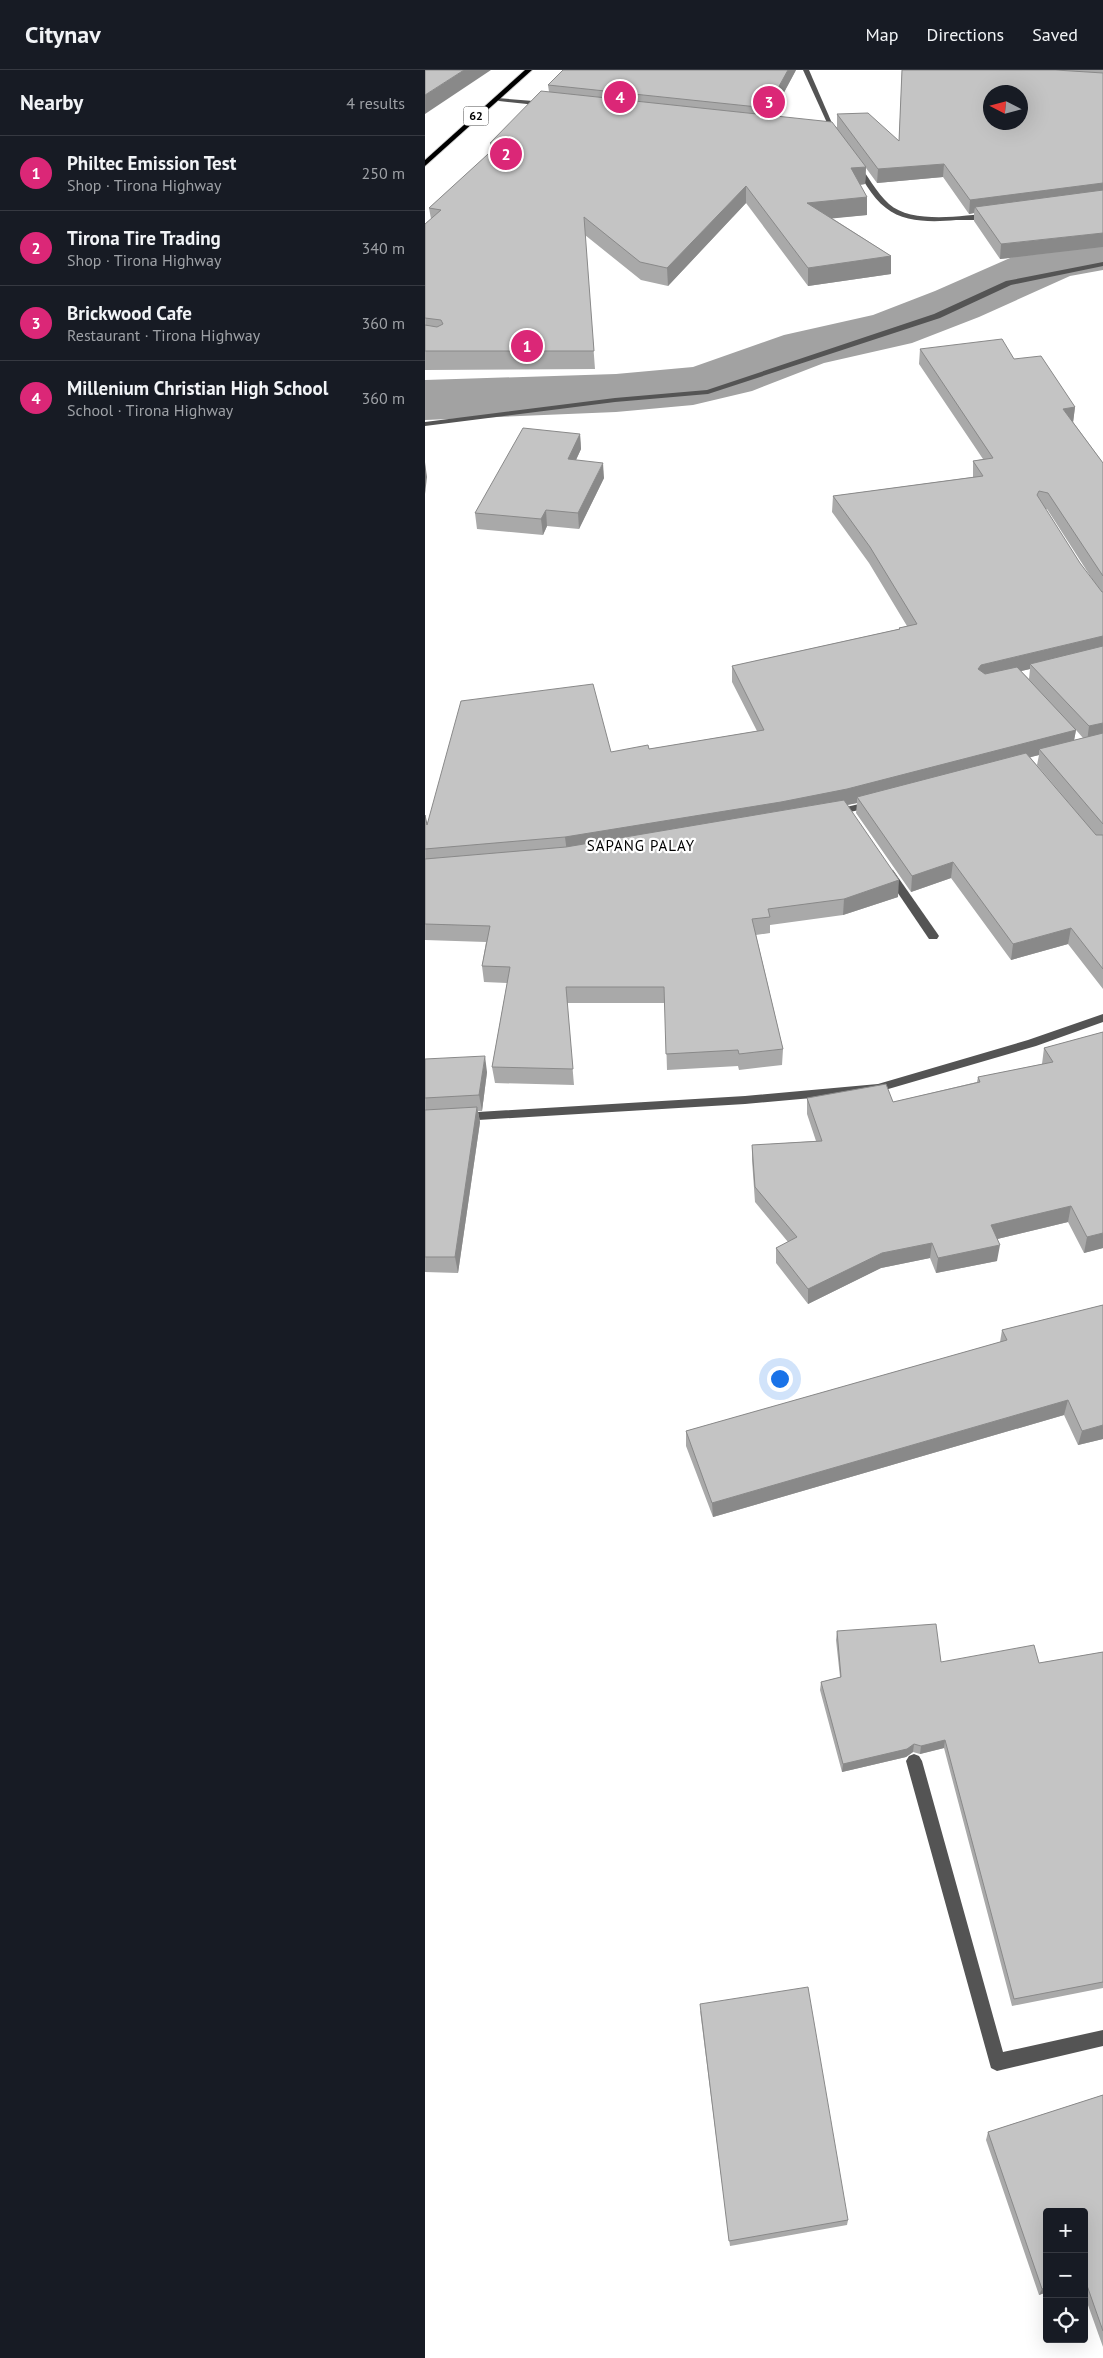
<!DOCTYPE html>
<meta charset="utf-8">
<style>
:root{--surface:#171b24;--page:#20242c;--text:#f1f3f6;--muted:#9ea1a6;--line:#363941;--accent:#db2777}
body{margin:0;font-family:"PT Sans",sans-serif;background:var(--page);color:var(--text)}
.controls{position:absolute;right:15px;bottom:15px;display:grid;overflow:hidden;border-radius:5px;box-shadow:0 5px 20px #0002}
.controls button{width:45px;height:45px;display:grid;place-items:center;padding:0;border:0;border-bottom:1px solid var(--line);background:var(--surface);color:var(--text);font:25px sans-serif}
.compass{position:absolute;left:558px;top:15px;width:45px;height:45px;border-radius:50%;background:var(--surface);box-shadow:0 5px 20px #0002;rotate:276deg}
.you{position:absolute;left:354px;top:1308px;width:18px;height:18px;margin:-12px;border:4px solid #fff;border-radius:50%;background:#1a73e8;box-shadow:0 0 0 8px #1a73e833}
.badge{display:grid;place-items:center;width:32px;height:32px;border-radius:50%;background:var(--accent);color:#fff;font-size:16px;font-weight:700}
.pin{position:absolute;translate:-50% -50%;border:2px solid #fff;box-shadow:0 1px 5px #0006}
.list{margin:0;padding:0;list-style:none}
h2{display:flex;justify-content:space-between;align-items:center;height:65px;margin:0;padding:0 20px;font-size:21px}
h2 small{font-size:16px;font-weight:400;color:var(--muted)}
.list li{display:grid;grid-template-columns:32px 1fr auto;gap:15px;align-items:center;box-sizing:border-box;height:75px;padding:0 20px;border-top:1px solid var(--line)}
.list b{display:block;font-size:19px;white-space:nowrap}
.list p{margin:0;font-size:16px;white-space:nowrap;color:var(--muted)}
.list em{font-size:16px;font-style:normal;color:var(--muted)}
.icon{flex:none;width:28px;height:28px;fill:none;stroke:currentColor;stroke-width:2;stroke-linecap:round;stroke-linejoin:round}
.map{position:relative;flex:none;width:678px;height:2288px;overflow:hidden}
header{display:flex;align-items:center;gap:30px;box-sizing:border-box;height:70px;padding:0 25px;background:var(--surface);border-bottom:1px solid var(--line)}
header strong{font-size:24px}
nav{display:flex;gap:28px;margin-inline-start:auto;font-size:18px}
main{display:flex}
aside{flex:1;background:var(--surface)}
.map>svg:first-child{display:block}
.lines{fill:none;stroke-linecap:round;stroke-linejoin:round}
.river{fill:#a2a2a2;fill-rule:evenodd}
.major-casing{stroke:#dbdbdb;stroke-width:2}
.minor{fill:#545454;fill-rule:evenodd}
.major{fill:#000;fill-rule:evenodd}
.wall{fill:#a9a9a9;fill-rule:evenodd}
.shaded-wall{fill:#898989}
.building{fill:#c4c4c4;stroke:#898989;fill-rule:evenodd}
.labels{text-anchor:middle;stroke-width:4.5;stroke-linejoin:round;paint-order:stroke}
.shield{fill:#fff;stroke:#4c4c4c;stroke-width:1}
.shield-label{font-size:12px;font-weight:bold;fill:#000}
.neighbourhood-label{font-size:15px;letter-spacing:1px;fill:#000;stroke:#fff}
</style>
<header>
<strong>Citynav</strong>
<nav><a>Map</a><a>Directions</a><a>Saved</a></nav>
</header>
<main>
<aside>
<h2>Nearby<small>4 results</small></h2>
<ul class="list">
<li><span class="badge">1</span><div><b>Philtec Emission Test</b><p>Shop · Tirona Highway</p></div><em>250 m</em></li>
<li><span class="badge">2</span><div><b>Tirona Tire Trading</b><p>Shop · Tirona Highway</p></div><em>340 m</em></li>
<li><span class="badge">3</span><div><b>Brickwood Cafe</b><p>Restaurant · Tirona Highway</p></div><em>360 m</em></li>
<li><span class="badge">4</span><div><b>Millenium Christian High School</b><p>School · Tirona Highway</p></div><em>360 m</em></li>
</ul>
</aside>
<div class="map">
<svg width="678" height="2288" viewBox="0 0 678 2288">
<rect width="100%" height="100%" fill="#fff"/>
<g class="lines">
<path class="river" d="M678,164V200L645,206L554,247L487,273L399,293L327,321L268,335L191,342L0,350V310L191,304L268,297L359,265L448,245L510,221L608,178Z"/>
<defs>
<path id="major" d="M100,0H107L0,96V90Z"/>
</defs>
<use href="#major" class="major-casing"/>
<g class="minor">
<path d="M378,0H384L413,67L408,66Z"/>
<path d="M72,28L121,32L124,34L121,36L74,31L71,29Z"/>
<path d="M428,91H432C442,105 451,122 464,134C486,154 538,146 565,143L569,145C560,151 542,150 531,150C509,152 479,153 461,138C446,127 437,107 427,92Z"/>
<path d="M678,192V196L586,215L515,248L283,324L190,332L0,356V352L190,328L282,320L509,244L581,211Z"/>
<path d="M447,731L451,732V736L408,746L403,743L404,741Z"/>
<path d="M464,799L468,800L512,863L514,866L512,869H504L460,804L459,802Z"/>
<path d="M678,944V952L611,976L453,1022L320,1034L37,1051L31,1047L37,1043L320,1026L453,1014L603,970Z"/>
<path d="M489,1684L494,1686L497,1691L578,1982L678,1960V1976L572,2001L566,1998L481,1691L484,1686Z"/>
</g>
<use href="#major" class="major"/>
</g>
<g class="wall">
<path d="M138,0H371L347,45L412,57V44L474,71L477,0H678V177L575,189L549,151V143L544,144L518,107L452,113L441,98L440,114L435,115L442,127V145L407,148L466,186V204L383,216L321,133L243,216L216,210L160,165L170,299L0,300V154L6,149L4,138L66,82L65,73L124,22L123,15Z"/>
<path d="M495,279L589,289L650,337L648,352L678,393V919L643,874L586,890L526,808L486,822L431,743L432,733L422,735L473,827L418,845L345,855V863L331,865L358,979L357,995L314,1000L313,996L242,1000L240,933H142L149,1015L70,1013L67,997L82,913L59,912L57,896L61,872L0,870V745L2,755L186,682L224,679L332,661L307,612V596L474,559V558L482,556L444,493L407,442L408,426L548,407V391L558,389L494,294ZM620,439H622L671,515L655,493ZM605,599L604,609L596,601ZM651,660L658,668L649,670ZM614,685L612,695L671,765L605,687Z"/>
<path d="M155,364L156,379L151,390L179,408L154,459L122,456L118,465L52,459L50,443Z"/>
<path d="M678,962V1178L659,1183L643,1152L572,1169V1191L511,1203L505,1188L456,1198L383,1234L351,1193V1178L363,1172L330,1132L327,1090V1075L391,1071L382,1044V1028L468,1032L552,1012L553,1007L617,994L619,978Z"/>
<path d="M0,989L62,1002L57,1041H53L55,1052L33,1203L0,1202Z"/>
<path d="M678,1235V1369L653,1375L639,1345L288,1447L261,1376V1361L575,1272L577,1260Z"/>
<path d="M412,1561L516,1592L614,1593L678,1582V1918L587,1936L519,1678L495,1684L488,1682L481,1687L417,1702L395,1620L396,1612L415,1607L411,1570Z"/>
<path d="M275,1940L423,2150L422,2155L305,2176Z"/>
<path d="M678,2025V2277L659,2224V2142H622V2222L614,2225L561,2070L563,2062Z"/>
</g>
<g class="shaded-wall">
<path d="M39,0H66L0,44V25Z"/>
<path d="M363,0H371L342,54V38Z"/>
<path d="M519,94L518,107L452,113L453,99Z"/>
<path d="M441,97L440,114L426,116V98Z"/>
<path d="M678,113V127L550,137L549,143L544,144L545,130Z"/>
<path d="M321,116V133L243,216L242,198Z"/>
<path d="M442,127V145L382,151V133Z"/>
<path d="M678,163V177L575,189L576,174Z"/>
<path d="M466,186V204L383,216V198Z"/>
<path d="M650,337L648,353L638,339Z"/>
<path d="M155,364L156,379L144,405L143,389Z"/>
<path d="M0,392L2,407L0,424Z"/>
<path d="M178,393L179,408L154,459L153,443Z"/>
<path d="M121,440L122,456L118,465L116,449Z"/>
<path d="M678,566V578L605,594V599L555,611L553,599L556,595Z"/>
<path d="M678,653V666L662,672L664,656Z"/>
<path d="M651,660L648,676L614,679V685L435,732L432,727V733L422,735L142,783L140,767Z"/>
<path d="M528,792L526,808L486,822L487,806Z"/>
<path d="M474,810L473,827L418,845L419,829Z"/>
<path d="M646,858L643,874L586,890L588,874Z"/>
<path d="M60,986L62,1002L57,1041L54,1025Z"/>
<path d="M52,1037L55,1052L33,1203L30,1187Z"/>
<path d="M646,1136L643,1152L564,1171L566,1155Z"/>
<path d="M678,1163V1178L659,1183L662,1167Z"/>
<path d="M507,1173L505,1188L456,1198L383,1234V1219L457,1183Z"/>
<path d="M575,1175L572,1191L511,1203L513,1188Z"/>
<path d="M643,1330L639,1345L288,1447L287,1433Z"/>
<path d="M678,1355V1369L653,1375L657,1361Z"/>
<path d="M520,1670L519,1678L495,1684L496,1676Z"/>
<path d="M489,1674L488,1682L481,1687L417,1702L418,1694Z"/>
<path d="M622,2217V2222L614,2225L617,2219Z"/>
</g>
<g class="building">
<path d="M0,0H39L0,25Z"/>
<path d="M138,0H363L342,38L123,15Z"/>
<path d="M477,0H631L678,3V113L545,130L519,94L453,99L412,44L443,43L474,71ZM566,22H596V52H566Z"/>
<path d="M116,21L407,52L441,97L426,98L442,127L382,133L466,186L383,198L321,116L242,198L215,192L159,147L169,281H0V255L12,257L18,254L16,250L0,248V154L16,140L4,138L74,74L65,73Z"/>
<path d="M678,120V163L576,174L550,137Z"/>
<path d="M577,269L589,289L616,286L650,337L638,339L678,393V506L623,423L614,421L612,425L655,493L677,522H678V566L556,595L553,599L560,604L592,597L651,660L422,719L356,732L140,767L0,779V745L2,755L36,631L168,614L186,682L223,675L224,679L339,660L307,596L475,559L474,558L492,554L445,477L408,426L558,406L548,391L568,388L495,279Z"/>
<path d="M98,358L155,364L143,389L178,393L153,443L121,440L116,449L50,443Z"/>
<path d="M678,576V653L664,656L605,594Z"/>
<path d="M678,663V754L614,679Z"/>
<path d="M601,683L671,765H678V899L646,858L588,874L528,792L487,806L432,727Z"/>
<path d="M419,730L474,810L419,829L343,839L345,847L327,849L358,979L314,984L313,980L241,984L239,917H141L148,999L67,997L85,897L57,896L65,856L0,854V789L141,777Z"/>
<path d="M678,962V1163L662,1167L646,1136L566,1155L575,1175L513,1188L507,1173L457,1183L383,1219L351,1178L372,1167L330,1117L327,1075L397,1071L382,1028L461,1014L468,1032L555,1012L553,1007L628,992L619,978Z"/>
<path d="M60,986L54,1025L0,1028V989Z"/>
<path d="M52,1037L30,1187H0V1040Z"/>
<path d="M678,1235V1355L657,1361L643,1330L287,1433L261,1361L582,1270L577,1260Z"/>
<path d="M511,1554L516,1592L609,1575L614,1593L678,1582V1912L589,1929L520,1670L496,1676L489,1674L482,1679L418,1694L396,1612L416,1607L412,1561Z"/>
<path d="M383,1917L423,2150L304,2171L275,1934Z"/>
<path d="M678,2025V2261L659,2207V2142H622V2217L617,2219L563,2062Z"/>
</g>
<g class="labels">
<rect class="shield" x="38.5" y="36.5" width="25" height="19" rx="4"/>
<g class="shield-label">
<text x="51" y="50">62</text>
</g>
<g class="neighbourhood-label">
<text x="216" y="781">SAPANG PALAY</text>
</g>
</g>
</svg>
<div class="controls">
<button>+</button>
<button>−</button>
<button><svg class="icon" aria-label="locate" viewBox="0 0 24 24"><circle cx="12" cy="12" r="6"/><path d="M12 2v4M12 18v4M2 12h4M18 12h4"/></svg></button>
</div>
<svg class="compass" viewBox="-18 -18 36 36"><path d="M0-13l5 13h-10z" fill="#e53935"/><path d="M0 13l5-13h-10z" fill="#9ea1a6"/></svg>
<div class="you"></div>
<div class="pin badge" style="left:102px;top:276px">1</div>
<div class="pin badge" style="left:81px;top:84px">2</div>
<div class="pin badge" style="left:344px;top:32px">3</div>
<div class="pin badge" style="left:195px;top:27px">4</div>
</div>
</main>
